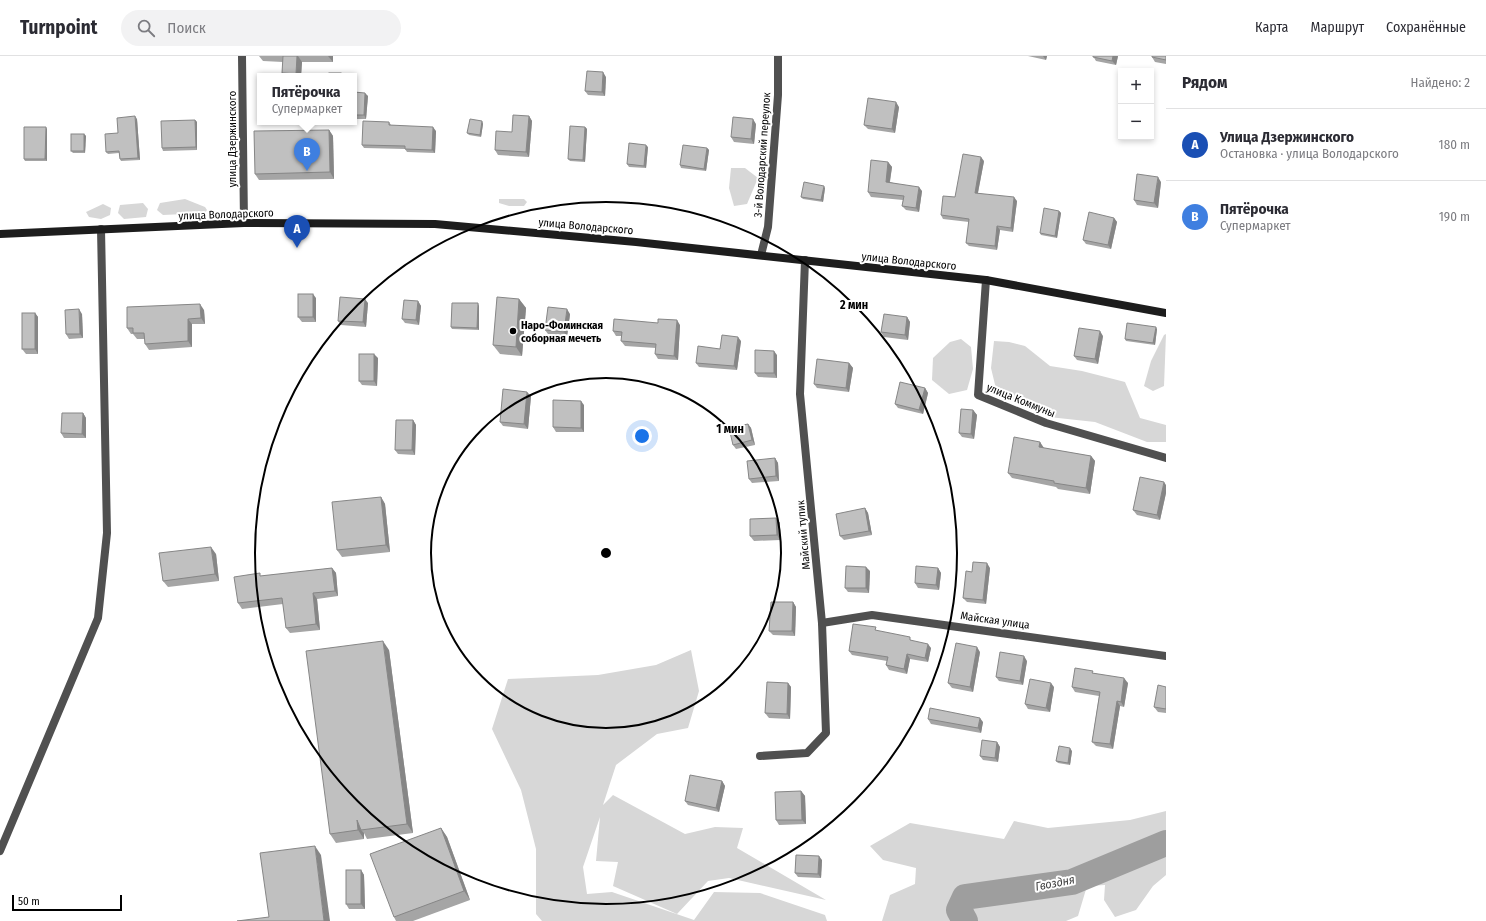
<!DOCTYPE html>
<html lang="ru">
<meta charset="utf-8">
<style>
:root{--surface:#fff;--page:#f2f2f3;--text:#2b2b33;--muted:#7c7c81;--line:#e1e1e2;--accent:#000}
body{margin:0;font-family:"Fira Sans Condensed",sans-serif;background:var(--page);color:var(--text)}
.controls{position:absolute;right:12px;top:12px;display:grid;overflow:hidden;border-radius:0px;box-shadow:0 2px 6px #0003}
.controls button{width:36px;height:36px;display:grid;place-items:center;padding:0;border:0;border-bottom:1px solid var(--line);background:var(--surface);color:var(--text);font:20px sans-serif}
.scale{position:absolute;left:12px;bottom:10px;width:110px;box-sizing:border-box;padding-left:4px;border:2px solid #000;border-top:0;font-size:11px;line-height:14px;white-space:nowrap;color:#000;-webkit-text-stroke:3px #fff;paint-order:stroke}
.you{position:absolute;left:642px;top:380px;width:14px;height:14px;margin:-10px;border:3px solid #fff;border-radius:50%;background:#1a73e8;box-shadow:0 0 0 6px #1a73e833}
.badge{display:grid;place-items:center;width:26px;height:26px;border-radius:50%;background:var(--accent);color:#fff;font-size:13px;font-weight:700}
.pin{position:absolute;translate:-50% -33px;filter:drop-shadow(0 1px 2px #0008)}
.pin::after{content:'';position:absolute;top:21px;width:14px;height:12px;background:inherit;clip-path:polygon(0 0,100% 0,50% 100%)}
.popup{position:absolute;left:257px;top:17px;width:100px;height:52px;box-sizing:border-box;display:grid;place-content:center;border-radius:0px;background:var(--surface);filter:drop-shadow(0 1px 3px #0005);font-size:13px;white-space:nowrap;color:var(--muted)}
.popup b{font-size:15px;color:var(--text)}
.popup::after{content:'';position:absolute;left:50%;top:100%;margin-left:-8px;border:8px solid transparent;border-top-color:var(--surface)}
.list{margin:0;padding:0;list-style:none}
h2{display:flex;justify-content:space-between;align-items:center;height:52px;margin:0;padding:0 16px;font-size:17px}
h2 small{font-size:13px;font-weight:400;color:var(--muted)}
.list li{display:grid;grid-template-columns:26px 1fr auto;gap:12px;align-items:center;box-sizing:border-box;height:72px;padding:0 16px;border-top:1px solid var(--line)}
.list b{display:block;font-size:15px;white-space:nowrap}
.list p{margin:0;font-size:13px;white-space:nowrap;color:var(--muted)}
.list em{font-size:13px;font-style:normal;color:var(--muted)}
.icon{flex:none;width:22px;height:22px;fill:none;stroke:currentColor;stroke-width:2;stroke-linecap:round;stroke-linejoin:round}
.map{position:relative;flex:none;width:1166px;height:865px;overflow:hidden}
header{display:flex;align-items:center;gap:24px;box-sizing:border-box;height:56px;padding:0 20px;background:var(--surface);border-bottom:1px solid var(--line)}
header strong{font-size:19px}
nav{display:flex;gap:22px;margin-inline-start:auto;font-size:14px}
.search{width:280px;height:36px;background:var(--page);display:flex;align-items:center;gap:10px;box-sizing:border-box;padding:0 14px;border-radius:22px;color:var(--muted);font-size:15px}
main{display:flex}
aside{flex:1;background:var(--surface)}
.map>svg:first-child{display:block}
.green{fill:#d7d7d7}
.lines{fill:none;stroke-linecap:round;stroke-linejoin:round}
.river{stroke:#9e9e9e;stroke-width:26}
.minor{stroke:#505050;stroke-width:8}
.secondary{stroke:#1d1d1d;stroke-width:8}
.wall{fill:#a5a5a5}
.shaded-wall{fill:#868686}
.building{fill:#c0c0c0;stroke:#868686}
.ring{fill:none;stroke:#000;stroke-width:2}
.poi-dot{fill:#000;stroke:#fff;stroke-width:1.5}
.labels{text-anchor:middle;stroke-width:4;stroke-linejoin:round;paint-order:stroke}
.street-label{font-size:11px;fill:#000;stroke:#fff}
.poi-label{font-size:11px;font-weight:bold;fill:#000;stroke:#fff;text-anchor:start}
.water-label{font-size:12px;font-style:italic;fill:#3f3f3f;stroke:#fff}
.centre{fill:#000;stroke:#fff;stroke-width:2}
.ring-label{font-size:12px;text-anchor:middle;font-weight:bold;fill:#000;stroke:#fff;stroke-width:4;stroke-linejoin:round;paint-order:stroke}
</style>
<header>
<strong>Turnpoint</strong>
<div class="search"><svg class="icon" aria-label="search" viewBox="0 0 24 24"><circle cx="10" cy="10" r="6"/><path d="M15 15l6 6"/></svg>Поиск</div>
<nav><a>Карта</a><a>Маршрут</a><a>Сохранённые</a></nav>
</header>
<main>
<div class="map">
<svg width="1166" height="865" viewBox="0 0 1166 865">
<rect width="100%" height="100%" fill="#fff"/>
<g class="green">
<path d="M731,112H745L758,122L747,148L734,150L729,132Z"/>
<path d="M185,143L205,151L207,154L205,157L163,159L157,154L160,147Z"/>
<path d="M499,143H524L527,146L524,150H509L499,147Z"/>
<path d="M143,147L148,153L146,161L124,163L118,157L120,149Z"/>
<path d="M103,148L111,152L110,159L101,163L89,161L86,156Z"/>
<path d="M1166,278L1164,330L1153,335L1144,330L1151,305L1164,279Z"/>
<path d="M961,283L971,291L973,313L967,334L949,338L932,324L933,302L950,286Z"/>
<path d="M994,285L1009,286L1025,290L1050,310L1082,315L1125,326L1140,362L1166,369V386H1147L1095,366L1049,361L997,337L991,312Z"/>
<path d="M691,594L699,635L688,672L657,678L616,709L603,749L613,739L685,778L715,771L743,772L737,792L826,844L729,822L708,825L677,858L613,830L618,806L596,805L600,761L583,811L587,838L612,836L694,864L714,836L760,837L825,859L827,865H542L536,858V793L521,734L492,673L508,623L598,619L656,609Z"/>
<path d="M1166,755V819L1153,830L1136,854L1115,861L1104,844L1105,829L1087,830L1078,860L1066,865H882L890,839L915,828L916,812L883,804L870,790L910,767L1004,783L1014,765L1048,772L1130,764Z"/>
</g>
<g class="lines">
<path class="river" d="M965,865L959,854L965,841L1072,826L1166,787"/>
<g class="minor">
<path d="M242,0L244,167"/>
<path d="M761,199L768,171L778,39V0"/>
<path d="M986,224L978,339L1046,367L1166,402"/>
<path d="M822,567L872,559L1166,600"/>
<path d="M760,700L807,697L826,677L822,567L800,338L805,204"/>
<path d="M0,795L98,562L107,477L101,173"/>
</g>
<path class="secondary" d="M0,178L244,167L435,168L636,186L986,224L1166,257"/>
</g>
<g class="wall">
<path d="M259,0H333V6H302L301,20H284L282,17L283,6L263,5Z"/>
<path d="M1028,0H1047L1046,4Z"/>
<path d="M1093,0H1118L1116,9L1096,5Z"/>
<path d="M1166,0V8L1155,6L1152,1Z"/>
<path d="M606,21L605,40L588,39L585,35Z"/>
<path d="M354,36L368,40L366,63H354Z"/>
<path d="M899,51L895,77L868,73L864,69Z"/>
<path d="M529,60L532,65L529,101L498,99L495,94L512,76Z"/>
<path d="M137,63L140,104L121,105L120,103L119,97L108,98L106,96L118,77Z"/>
<path d="M195,64L197,66V94L163,95L162,92Z"/>
<path d="M482,65L483,68L481,81L469,79L467,77Z"/>
<path d="M389,66L391,69L436,75L435,97L407,96L405,93L364,92L362,89Z"/>
<path d="M756,68L754,88L734,86L731,81Z"/>
<path d="M585,71L587,73L585,106L570,105L568,103Z"/>
<path d="M47,73V105H25L24,103Z"/>
<path d="M329,74L333,80L334,123L259,124L255,118Z"/>
<path d="M84,78L86,80L85,97H73L71,95Z"/>
<path d="M648,91L646,112L629,111L627,108Z"/>
<path d="M707,92L709,94L706,115L681,112L680,109Z"/>
<path d="M984,105L978,137L1017,145L1013,176L1000,174L997,194L969,190L966,187L969,166L943,163L941,159Z"/>
<path d="M888,106L892,111L890,126L922,135L919,156L906,154L902,150L903,144L871,141L868,136Z"/>
<path d="M1161,126L1158,152L1137,149L1134,144Z"/>
<path d="M825,132L823,146L803,143L801,141Z"/>
<path d="M1059,155L1061,157L1057,182L1041,179L1040,177Z"/>
<path d="M1114,162L1117,166L1111,193L1086,188L1083,184Z"/>
<path d="M316,242V266H302L298,261Z"/>
<path d="M519,243L526,252L522,300L500,298L493,289Z"/>
<path d="M418,245L421,250L419,269L405,267L402,263Z"/>
<path d="M368,247L366,271L341,269L338,265Z"/>
<path d="M479,250V274L452,273L451,271Z"/>
<path d="M204,254L205,268H192V291L149,294L145,288V283H137L133,278H131L127,272Z"/>
<path d="M35,257L38,261V298H26L22,293Z"/>
<path d="M82,258L83,282L69,283L66,278Z"/>
<path d="M570,258L567,281L548,278L545,274Z"/>
<path d="M907,261L910,266L908,284L884,281L881,276Z"/>
<path d="M658,267L680,269L678,304L658,303L655,298L656,292L625,290L621,285L622,280H616L613,275Z"/>
<path d="M1157,273L1155,289L1126,285L1125,283Z"/>
<path d="M1103,280L1098,308L1077,304L1074,300Z"/>
<path d="M741,285L737,314L699,311L696,307L720,293Z"/>
<path d="M777,299V322L758,321L755,317Z"/>
<path d="M378,302L377,330L362,329L359,325Z"/>
<path d="M849,307L853,312L849,336L817,332L814,328Z"/>
<path d="M925,332L928,337L923,358L898,352L895,348Z"/>
<path d="M531,340L528,373L503,370L500,366Z"/>
<path d="M584,349V376H556L553,371Z"/>
<path d="M973,354L977,359L974,383L962,381L959,377Z"/>
<path d="M83,357L86,362V382H64L61,377Z"/>
<path d="M413,364L416,369L415,399L398,398L395,394Z"/>
<path d="M748,368L751,372L755,389L736,393L733,389Z"/>
<path d="M1040,386L1043,392L1091,400L1095,405L1090,438L1058,433L1056,431L1012,422L1008,417Z"/>
<path d="M775,402L778,407L779,425L752,427L749,423Z"/>
<path d="M1166,429V437L1160,464L1137,459L1133,454Z"/>
<path d="M381,441L385,448L390,496L342,501L337,494Z"/>
<path d="M865,452L868,457L872,479L844,484L840,480Z"/>
<path d="M776,462L780,467V484L754,485L750,480Z"/>
<path d="M216,498L219,525L168,531L163,525Z"/>
<path d="M332,512L336,517L338,540L317,543L320,574L290,577L286,572L283,548L242,553L238,547L262,520Z"/>
<path d="M938,512L941,517L939,534L918,532L915,527Z"/>
<path d="M990,512L986,548L967,546L963,542L972,516Z"/>
<path d="M870,515L869,537L848,536L845,532Z"/>
<path d="M793,546L796,551L795,580L773,579L769,575Z"/>
<path d="M878,575L913,585L931,592L928,606L910,603L907,618L889,614L886,609L887,605L852,599L849,595Z"/>
<path d="M389,594L413,777L367,783L364,777V783L336,787L330,778Z"/>
<path d="M980,596L973,636L952,632L948,627Z"/>
<path d="M1027,605L1023,629L999,625L996,621Z"/>
<path d="M1094,617L1128,627L1124,651L1120,650L1113,693L1096,690L1092,686L1099,640L1075,636L1072,631Z"/>
<path d="M788,627L791,631L790,663L769,662L765,657Z"/>
<path d="M1054,631L1050,656L1028,653L1025,648Z"/>
<path d="M1166,631V657L1158,656L1154,651Z"/>
<path d="M928,663L983,666L981,677L931,668Z"/>
<path d="M997,686L1000,691L998,706L983,704L980,700Z"/>
<path d="M1072,695L1070,709L1058,707L1056,705Z"/>
<path d="M722,725L725,730L719,756L688,749L685,745Z"/>
<path d="M801,735L805,740L806,768L779,769L776,764Z"/>
<path d="M441,772L447,781L470,844L413,865H396L394,861Z"/>
<path d="M822,804L821,822L798,821L795,817Z"/>
<path d="M361,814L364,819L365,853H349L346,848Z"/>
</g>
<g class="shaded-wall">
<path d="M297,0H298L302,6L301,20H298L296,18Z"/>
<path d="M328,0H333V6Z"/>
<path d="M1043,0H1047L1046,4Z"/>
<path d="M1113,0H1118L1116,9L1112,5Z"/>
<path d="M603,16L606,21L605,40L602,36Z"/>
<path d="M365,37L368,40L366,63L364,59Z"/>
<path d="M896,46L899,51L895,77L892,73Z"/>
<path d="M135,60L137,63L140,104L138,102Z"/>
<path d="M529,60L532,65L529,101L526,96Z"/>
<path d="M753,63L756,68L754,88L751,83Z"/>
<path d="M195,64L197,66V94L196,91Z"/>
<path d="M482,65L483,68L481,81L480,79Z"/>
<path d="M46,71L47,73V105L45,103Z"/>
<path d="M433,71L436,75L435,97L432,94Z"/>
<path d="M585,71L587,73L585,106L583,104Z"/>
<path d="M329,74L333,80L334,123L330,116Z"/>
<path d="M84,78L86,80L85,97L84,95Z"/>
<path d="M646,89L648,91L646,112L644,110Z"/>
<path d="M707,92L709,94L706,115L704,113Z"/>
<path d="M981,101L984,105L977,141L975,137Z"/>
<path d="M888,106L892,111L889,130L886,126Z"/>
<path d="M1158,121L1161,126L1158,152L1154,147Z"/>
<path d="M824,130L825,132L823,146L821,144Z"/>
<path d="M919,131L922,135L919,156L916,152Z"/>
<path d="M1014,141L1017,145L1013,176L1011,172Z"/>
<path d="M1059,155L1061,157L1057,182L1055,180Z"/>
<path d="M1114,162L1117,166L1111,193L1108,189Z"/>
<path d="M997,170L1000,174L997,194L995,190Z"/>
<path d="M313,238L316,242V266L313,261Z"/>
<path d="M365,243L368,247L366,271L363,266Z"/>
<path d="M519,243L526,252L522,300L516,291Z"/>
<path d="M418,245L421,250L419,269L416,264Z"/>
<path d="M478,247L479,250V274L477,272Z"/>
<path d="M200,248L204,254L205,268L201,262Z"/>
<path d="M79,253L82,258L83,282L80,278Z"/>
<path d="M567,253L570,258L567,281L564,276Z"/>
<path d="M35,257L38,261V298L35,293Z"/>
<path d="M907,261L910,266L908,284L905,279Z"/>
<path d="M188,263L192,268V291L188,285Z"/>
<path d="M677,264L680,269L678,304L674,300Z"/>
<path d="M1156,271L1157,273L1155,289L1153,287Z"/>
<path d="M1100,275L1103,280L1098,308L1095,303Z"/>
<path d="M738,281L741,285L737,314L734,310Z"/>
<path d="M774,295L777,299V322L774,317Z"/>
<path d="M374,298L378,302L377,330L374,325Z"/>
<path d="M849,307L853,312L849,336L846,332Z"/>
<path d="M925,332L928,337L923,358L919,354Z"/>
<path d="M527,336L531,340L528,373L524,368Z"/>
<path d="M581,345L584,349V376L581,372Z"/>
<path d="M973,354L977,359L974,383L971,378Z"/>
<path d="M83,357L86,362V382L82,378Z"/>
<path d="M413,364L416,369L415,399L412,394Z"/>
<path d="M748,368L751,372L755,389L752,384Z"/>
<path d="M1040,386L1044,392L1043,397L1039,391Z"/>
<path d="M1091,400L1095,405L1090,438L1086,432Z"/>
<path d="M775,402L778,407L779,425L776,420Z"/>
<path d="M1164,426L1166,429V437L1160,464L1157,459Z"/>
<path d="M381,441L385,448L390,496L386,489Z"/>
<path d="M865,452L868,457L872,479L869,475Z"/>
<path d="M776,462L780,467V484L777,479Z"/>
<path d="M211,491L216,498L219,525L215,518Z"/>
<path d="M987,507L990,512L986,548L983,544Z"/>
<path d="M866,511L870,515L869,537L866,532Z"/>
<path d="M332,512L336,517L338,540L335,535Z"/>
<path d="M938,512L941,517L939,534L936,529Z"/>
<path d="M313,537L317,543L320,574L316,568Z"/>
<path d="M793,546L796,551L795,580L792,575Z"/>
<path d="M383,585L389,594L413,777L407,768Z"/>
<path d="M928,588L931,592L928,606L925,602Z"/>
<path d="M977,591L980,596L973,636L970,631Z"/>
<path d="M907,598L910,603L907,618L904,613Z"/>
<path d="M1024,600L1027,605L1023,629L1020,625Z"/>
<path d="M1124,622L1128,627L1124,651L1121,646Z"/>
<path d="M788,627L791,631L790,663L787,658Z"/>
<path d="M1051,627L1054,631L1050,656L1046,652Z"/>
<path d="M1117,645L1120,650L1113,693L1110,688Z"/>
<path d="M980,662L983,666L981,677L978,672Z"/>
<path d="M997,686L1000,691L998,706L995,702Z"/>
<path d="M1070,692L1072,695L1070,709L1068,707Z"/>
<path d="M722,725L725,730L719,756L716,752Z"/>
<path d="M801,735L805,740L806,768L802,764Z"/>
<path d="M357,764L361,774L364,777V783L358,774Z"/>
<path d="M441,772L447,781L470,844L464,835Z"/>
<path d="M315,790L321,799L330,865H324Z"/>
<path d="M819,800L822,804L821,822L818,818Z"/>
<path d="M361,814L364,819L365,853L361,848Z"/>
</g>
<g class="building">
<path d="M283,0H297L296,18L282,17Z"/>
<path d="M1093,0H1113L1112,5L1093,1Z"/>
<path d="M1152,0H1166V4L1152,1Z"/>
<path d="M587,15L603,16L602,36L585,35Z"/>
<rect x="329" y="17" width="12" height="3"/>
<path d="M354,36L365,37L364,59H354Z"/>
<path d="M868,42L896,46L892,73L864,69Z"/>
<path d="M513,59L529,60L526,96L495,94L496,75L512,76Z"/>
<path d="M135,60L138,102L120,103L119,95L106,96L105,78L118,77L117,62Z"/>
<path d="M733,61L753,63L751,83L731,81Z"/>
<path d="M470,63L482,65L480,79L467,77Z"/>
<path d="M195,64L196,91L162,92L161,65Z"/>
<path d="M363,65L389,66V69L433,71L432,94L405,93V90L362,89Z"/>
<path d="M570,70L585,71L583,104L568,103Z"/>
<path d="M24,71H46L45,103H24Z"/>
<path d="M329,74L330,116L255,118L254,75Z"/>
<rect x="71" y="78" width="13" height="17"/>
<path d="M629,87L646,89L644,110L627,108Z"/>
<path d="M683,89L707,92L704,113L680,109Z"/>
<path d="M963,98L981,101L975,137L1014,141L1011,172L997,170L995,190L966,187L969,163L941,159L943,140L955,141Z"/>
<path d="M871,104L888,106L886,126L919,131L916,152L902,150L904,140L868,136Z"/>
<path d="M1137,118L1158,121L1154,147L1134,144Z"/>
<path d="M804,126L824,130L821,144L801,141Z"/>
<path d="M1044,152L1059,155L1055,180L1040,177Z"/>
<path d="M1089,156L1114,162L1108,189L1083,184Z"/>
<rect x="298" y="238" width="15" height="23"/>
<path d="M340,241L365,243L363,266L338,265Z"/>
<path d="M497,241L519,243L516,291L493,289Z"/>
<path d="M404,244L418,245L416,264L402,263Z"/>
<path d="M452,247H478L477,272L451,271Z"/>
<path d="M200,248L201,262L188,263V285L145,288L144,277H133V272H127V251Z"/>
<path d="M548,251L567,253L564,276L545,274Z"/>
<path d="M79,253L80,278H66L65,254Z"/>
<rect x="22" y="257" width="13" height="36"/>
<path d="M884,258L907,261L905,279L881,276Z"/>
<path d="M614,263L658,267V263L677,264L674,300L655,298L656,288L621,285L622,276L613,275Z"/>
<path d="M1127,267L1156,271L1153,287L1125,283Z"/>
<path d="M1079,272L1100,275L1095,303L1074,300Z"/>
<path d="M722,279L738,281L734,310L696,307L698,290L720,293Z"/>
<path d="M755,294L774,295V317H755Z"/>
<rect x="359" y="298" width="15" height="27"/>
<path d="M817,303L849,307L846,332L814,328Z"/>
<path d="M900,326L925,332L919,354L895,348Z"/>
<path d="M503,333L527,336L524,368L500,366Z"/>
<path d="M553,344L581,345V372L553,371Z"/>
<path d="M961,353L973,354L971,378L959,377Z"/>
<path d="M62,357H83L82,378L61,377Z"/>
<path d="M396,364H413L412,394H395Z"/>
<path d="M748,368L752,384L733,389L729,372Z"/>
<path d="M1014,381L1040,386L1039,391L1091,400L1086,432L1054,427V425L1008,417Z"/>
<path d="M775,402L776,420L749,423L747,405Z"/>
<path d="M1140,421L1164,426L1157,459L1133,454Z"/>
<path d="M381,441L386,489L337,494L332,446Z"/>
<path d="M865,452L869,475L840,480L836,458Z"/>
<path d="M776,462L777,479L750,480V463Z"/>
<path d="M211,491L215,518L163,525L159,497Z"/>
<path d="M973,506L987,507L983,544L963,542L966,515L972,516Z"/>
<path d="M846,510L866,511V532H845Z"/>
<path d="M916,510L938,512L936,529L915,527Z"/>
<path d="M332,512L335,535L313,537L316,568L286,572L282,542L238,547L234,521L260,517V520Z"/>
<path d="M771,546H793L792,575H769Z"/>
<path d="M853,568L876,571L875,574L910,581V584L928,588L925,602L907,598L904,613L886,609L888,601L849,595Z"/>
<path d="M383,585L407,768L361,774L357,764L358,774L330,778L306,595Z"/>
<path d="M956,587L977,591L970,631L948,627Z"/>
<path d="M1000,596L1024,600L1020,625L996,621Z"/>
<path d="M1075,612L1093,615L1092,617L1124,622L1121,646L1117,645L1110,688L1092,686L1100,636L1072,631Z"/>
<path d="M1030,623L1051,627L1046,652L1025,648Z"/>
<path d="M767,626L788,627L787,658L765,657Z"/>
<path d="M1158,629L1166,631V653L1154,651Z"/>
<path d="M930,652L980,662L978,672L928,663Z"/>
<path d="M982,684L997,686L995,702L980,700Z"/>
<path d="M1059,690L1070,692L1068,707L1056,705Z"/>
<path d="M690,719L722,725L716,752L685,745Z"/>
<path d="M801,735L802,764H776L775,736Z"/>
<path d="M441,772L464,835L394,861L370,798Z"/>
<path d="M315,790L324,865H237L269,861L260,797Z"/>
<path d="M796,799L819,800L818,818L795,817Z"/>
<rect x="346" y="814" width="15" height="34"/>
</g>
<g class="ring">
<circle cx="606" cy="497" r="175"/>
<circle cx="606" cy="497" r="351"/>
</g>
<circle class="poi-dot" cx="513" cy="275" r="4"/>
<g class="labels">
<g class="street-label">
<text transform="translate(232 83) rotate(-90)" y="4">улица Дзержинского</text>
<text transform="translate(762 99) rotate(-86)" y="4">3-й Володарский переулок</text>
<text transform="translate(226 158) rotate(-2)" y="4">улица Володарского</text>
<text transform="translate(586 170) rotate(5)" y="4">улица Володарского</text>
<text transform="translate(909 205) rotate(6)" y="4">улица Володарского</text>
<text transform="translate(1021 344) rotate(22)" y="4">улица Коммуны</text>
<text transform="translate(803 479) rotate(-95)" y="4">Майский тупик</text>
<text transform="translate(995 564) rotate(8)" y="4">Майская улица</text>
</g>
<g class="poi-label">
<text x="521" y="273">Наро-Фоминская<tspan x="521" dy="13">соборная мечеть</tspan></text>
</g>
<g class="water-label">
<text transform="translate(1055 827) rotate(-11)" y="4">Гвоздня</text>
</g>
</g>
<circle cx="606" cy="497" r="6" class="centre"/>
<g class="ring-label">
<text x="854" y="253">2 мин</text>
<text x="730" y="377">1 мин</text>
</g>
</svg>
<div class="controls">
<button>+</button>
<button>−</button>
</div>
<div class="scale">50 m</div>
<div class="you"></div>
<div class="pin badge" style="left:297px;top:192px;background:#1a4fb4">A</div>
<div class="pin badge" style="left:307px;top:115px;background:#3f7fe0">B</div>
<div class="popup"><b>Пятёрочка</b>Супермаркет</div>
</div>
<aside>
<h2>Рядом<small>Найдено: 2</small></h2>
<ul class="list">
<li><span class="badge" style="background:#1a4fb4">A</span><div><b>Улица Дзержинского</b><p>Остановка · улица Володарского</p></div><em>180 m</em></li>
<li><span class="badge" style="background:#3f7fe0">B</span><div><b>Пятёрочка</b><p>Супермаркет</p></div><em>190 m</em></li>
</ul>
</aside>
</main>
